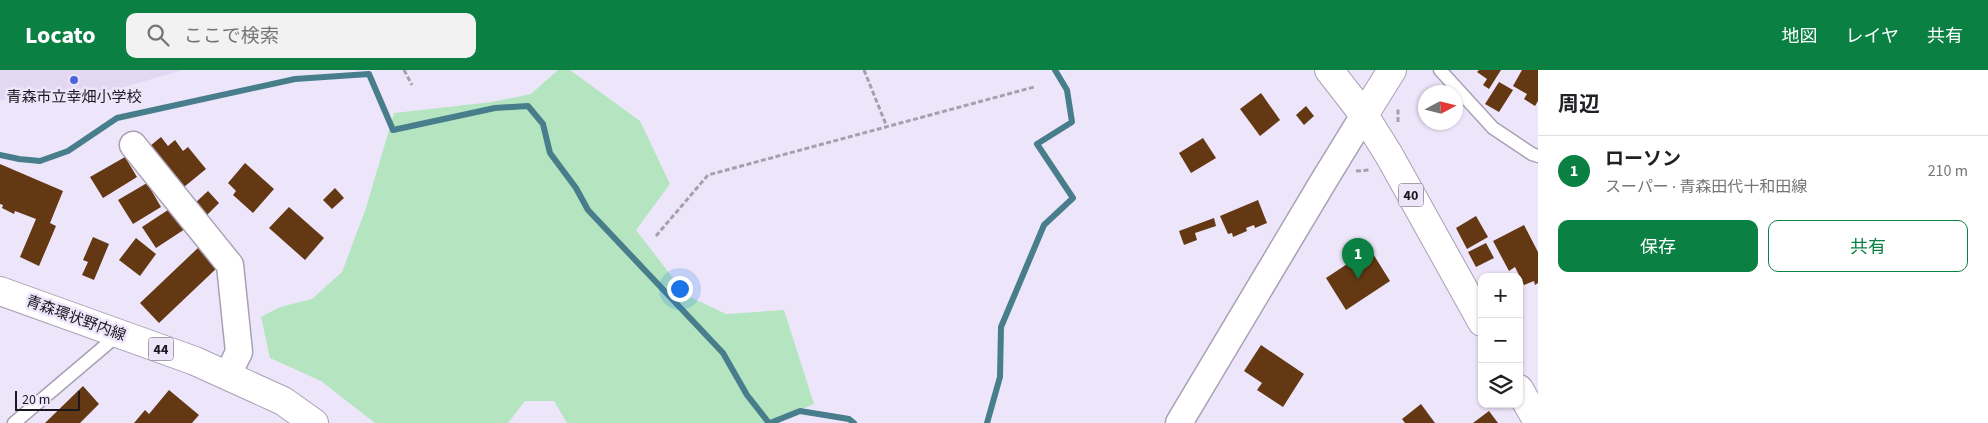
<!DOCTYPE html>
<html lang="ja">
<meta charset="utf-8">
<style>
:root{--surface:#fff;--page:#f2f2f2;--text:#202124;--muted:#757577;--line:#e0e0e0;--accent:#0b8043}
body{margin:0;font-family:"Source Sans 3","Noto Sans JP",sans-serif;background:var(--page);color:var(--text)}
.controls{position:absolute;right:15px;bottom:15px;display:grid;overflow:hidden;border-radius:10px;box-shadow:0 1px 4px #0004}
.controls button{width:45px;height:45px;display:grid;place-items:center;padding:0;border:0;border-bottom:1px solid var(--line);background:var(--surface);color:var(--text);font:25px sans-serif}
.compass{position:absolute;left:1418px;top:15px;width:45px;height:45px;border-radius:50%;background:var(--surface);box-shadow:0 1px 4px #0004;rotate:83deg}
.scale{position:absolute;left:15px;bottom:12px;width:65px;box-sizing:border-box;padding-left:5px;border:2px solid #1a171e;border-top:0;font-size:14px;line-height:18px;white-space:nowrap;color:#1a171e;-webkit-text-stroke:4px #ede6fa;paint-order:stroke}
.you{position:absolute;left:679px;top:218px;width:18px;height:18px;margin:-12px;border:4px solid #fff;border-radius:50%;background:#1a73e8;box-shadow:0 0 0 8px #1a73e833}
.badge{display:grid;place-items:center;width:32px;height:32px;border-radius:50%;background:var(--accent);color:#fff;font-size:16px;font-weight:700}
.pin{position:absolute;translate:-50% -41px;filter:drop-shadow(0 1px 2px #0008)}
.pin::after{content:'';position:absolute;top:26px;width:18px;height:15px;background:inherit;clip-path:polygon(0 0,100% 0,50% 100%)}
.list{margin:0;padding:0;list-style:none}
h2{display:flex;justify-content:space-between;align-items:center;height:65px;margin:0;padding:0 20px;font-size:21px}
h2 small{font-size:16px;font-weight:400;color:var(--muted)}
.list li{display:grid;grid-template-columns:32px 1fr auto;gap:15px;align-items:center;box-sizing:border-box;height:70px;padding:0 20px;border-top:1px solid var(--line)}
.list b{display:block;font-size:19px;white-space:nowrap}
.list p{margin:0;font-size:16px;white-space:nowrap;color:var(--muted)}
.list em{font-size:16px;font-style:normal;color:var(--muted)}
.actions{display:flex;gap:10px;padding:15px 20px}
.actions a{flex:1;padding:11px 0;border:1px solid var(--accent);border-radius:10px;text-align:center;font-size:18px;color:var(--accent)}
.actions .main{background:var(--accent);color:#fff}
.icon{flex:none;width:28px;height:28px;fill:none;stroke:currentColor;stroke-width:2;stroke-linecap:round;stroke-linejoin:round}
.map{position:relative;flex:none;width:1538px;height:353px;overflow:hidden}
header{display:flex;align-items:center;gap:30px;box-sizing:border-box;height:70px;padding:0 25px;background:var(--accent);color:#fff}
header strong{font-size:24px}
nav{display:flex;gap:28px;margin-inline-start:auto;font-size:18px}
.search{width:350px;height:45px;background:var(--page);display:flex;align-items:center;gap:12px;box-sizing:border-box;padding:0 18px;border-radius:10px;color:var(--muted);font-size:19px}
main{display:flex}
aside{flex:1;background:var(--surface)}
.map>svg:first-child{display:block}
.built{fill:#e2d8f4}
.green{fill:#b4e5c0}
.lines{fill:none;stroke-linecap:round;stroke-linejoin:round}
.stream{stroke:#487e8b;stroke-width:6}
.building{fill:#643813}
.service-casing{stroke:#a8a1b4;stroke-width:15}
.minor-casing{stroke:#a8a1b4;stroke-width:29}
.tertiary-casing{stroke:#a8a1b4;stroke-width:30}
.primary-casing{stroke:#a8a1b4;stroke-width:30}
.path{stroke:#a5a0af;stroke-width:3;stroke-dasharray:5 2.5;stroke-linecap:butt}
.service{stroke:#fff;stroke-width:12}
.minor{stroke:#fff;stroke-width:26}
.tertiary{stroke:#fff;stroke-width:28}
.primary{stroke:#fff;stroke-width:28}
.poi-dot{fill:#4d66db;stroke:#ede6fa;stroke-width:2}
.labels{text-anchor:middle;stroke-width:5;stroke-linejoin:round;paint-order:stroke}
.shield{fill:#ede6fa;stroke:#595560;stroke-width:1}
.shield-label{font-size:14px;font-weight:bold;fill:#1a171e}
.poi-label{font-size:15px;fill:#1a171e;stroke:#ede6fa}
.street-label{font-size:15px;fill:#1a171e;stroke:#ede6fa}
</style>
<header>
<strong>Locato</strong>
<div class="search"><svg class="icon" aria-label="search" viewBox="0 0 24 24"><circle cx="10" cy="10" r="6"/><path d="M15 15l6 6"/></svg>ここで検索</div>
<nav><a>地図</a><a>レイヤ</a><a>共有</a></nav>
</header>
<main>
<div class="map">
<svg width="1538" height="353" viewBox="0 0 1538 353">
<rect width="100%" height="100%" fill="#ede6fa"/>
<path class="built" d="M0,0H183L114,20L0,30Z"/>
<path class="green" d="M558,0H570L640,51L670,114L636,160L686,225L726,244L784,240L814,334L770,353H567L554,331H525L508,353H375L321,311L270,288L261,247L280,237L312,229L342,202L366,138L394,43L492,32L531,24Z"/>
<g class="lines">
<g class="stream">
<path d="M0,85L19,89L40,91L68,81L117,48L295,9L369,4L393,60L495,38L528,36L543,54L550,83L576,118L588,140L723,283L747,325L769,353"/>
<path d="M770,353L800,341L849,349L854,353"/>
<path d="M987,353L1000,307L1001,257L1044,155L1073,128L1037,74L1072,52L1067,20L1055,0"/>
</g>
</g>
<g class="building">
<path d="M1479,0H1501L1489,19L1483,15L1487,9L1477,2Z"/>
<path d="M1522,0H1538V31L1535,36L1524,29L1527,24L1513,16Z"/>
<path d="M1499,12L1513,20L1499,42L1485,34Z"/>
<path d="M1261,23L1280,50L1260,66L1240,39Z"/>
<path d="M1306,36L1314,46L1304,55L1296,45Z"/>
<path d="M161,67L168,76L175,70L183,81L188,77L206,99L184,117L150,76Z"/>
<path d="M1203,68L1216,88L1191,103L1179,83Z"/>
<path d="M125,87L137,107L103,128L90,107Z"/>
<path d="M245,93L274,119L253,143L233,125L236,121L228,113Z"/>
<path d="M0,94L63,121L50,153L56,156L39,196L20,187L36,149L15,141L14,144L2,138L3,135L0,134Z"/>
<path d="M147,113L161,137L133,154L118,130Z"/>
<path d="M335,118L344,128L332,139L323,130Z"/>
<path d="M208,121L219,133L206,146L194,134Z"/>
<path d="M1258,130L1267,153L1255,158L1254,155L1246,158L1247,161L1233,167L1232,163L1228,164L1220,146Z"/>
<path d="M289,137L324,168L305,190L269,158Z"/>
<path d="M171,138L185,159L156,178L142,157Z"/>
<path d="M1476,146L1488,167L1467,179L1456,158Z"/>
<path d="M1214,148L1216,156L1195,163L1197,170L1184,175L1179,161Z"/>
<path d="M1524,155L1538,182V213L1535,215L1534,211L1524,215L1515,197L1509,201L1493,171Z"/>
<path d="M93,167L109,174L94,210L82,205L88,192L83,190Z"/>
<path d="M136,168L156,184L140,206L119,190Z"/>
<path d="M1486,173L1494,188L1476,197L1468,182Z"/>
<path d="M200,176L219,196L159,253L140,233Z"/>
<path d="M1370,179L1390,211L1346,240L1326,208Z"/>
<path d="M1261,275L1304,304L1283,337L1257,320L1262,313L1244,301Z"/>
<path d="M83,316L99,334L80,353H45Z"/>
<path d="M169,320L199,345L192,353H134L145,340L149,344Z"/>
<path d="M1421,334L1435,353H1405L1402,349Z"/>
<path d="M1489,341L1498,353H1473Z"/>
</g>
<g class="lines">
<defs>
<g id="service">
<path d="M1440,0L1493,58L1532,84L1538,86"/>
<path d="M14,353L119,264"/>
</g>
<g id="minor">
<path d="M133,75L230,195L239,282L227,306"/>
<path d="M1179,353L1323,112L1364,45"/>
</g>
<path id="tertiary" d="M1329,0L1364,45"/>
<g id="primary">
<path d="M1392,0L1364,45L1389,85L1482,252"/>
<path d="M0,221L195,291L283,331L314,353"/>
<path d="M1519,319L1538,352"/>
</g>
</defs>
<use href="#service" class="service-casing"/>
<use href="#minor" class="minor-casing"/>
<use href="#tertiary" class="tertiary-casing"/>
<use href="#primary" class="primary-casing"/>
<g class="path">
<path d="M404,0L412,15"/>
<path d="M864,0L887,57"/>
<path d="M1398,52V38"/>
<path d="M1356,101L1370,100"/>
<path d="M656,166L708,105L1034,17"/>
</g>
<use href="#service" class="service"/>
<use href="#minor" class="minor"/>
<use href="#tertiary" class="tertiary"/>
<use href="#primary" class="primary"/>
</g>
<circle class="poi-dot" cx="74" cy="10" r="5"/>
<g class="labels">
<g class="shield">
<rect x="1398.5" y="113.5" width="25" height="23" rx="4"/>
<rect x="148.5" y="267.5" width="25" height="23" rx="4"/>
</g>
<g class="shield-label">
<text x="1411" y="130">40</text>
<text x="161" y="284">44</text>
</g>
<g class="poi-label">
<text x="74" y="32">青森市立幸畑小学校</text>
</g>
<g class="street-label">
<text transform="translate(76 248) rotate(20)" y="5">青森環状野内線</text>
</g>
</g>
</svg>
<div class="controls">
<button>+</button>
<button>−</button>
<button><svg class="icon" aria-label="layers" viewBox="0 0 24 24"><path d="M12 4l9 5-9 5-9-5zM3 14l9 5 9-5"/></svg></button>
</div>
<svg class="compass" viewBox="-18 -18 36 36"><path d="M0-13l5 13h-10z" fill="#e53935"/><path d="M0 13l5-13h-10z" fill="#757577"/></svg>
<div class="scale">20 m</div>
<div class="you"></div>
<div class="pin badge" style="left:1358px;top:209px">1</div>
</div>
<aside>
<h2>周辺<small></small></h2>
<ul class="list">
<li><span class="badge">1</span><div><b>ローソン</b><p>スーパー · 青森田代十和田線</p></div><em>210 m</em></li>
</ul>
<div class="actions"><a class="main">保存</a><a>共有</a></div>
</aside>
</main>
